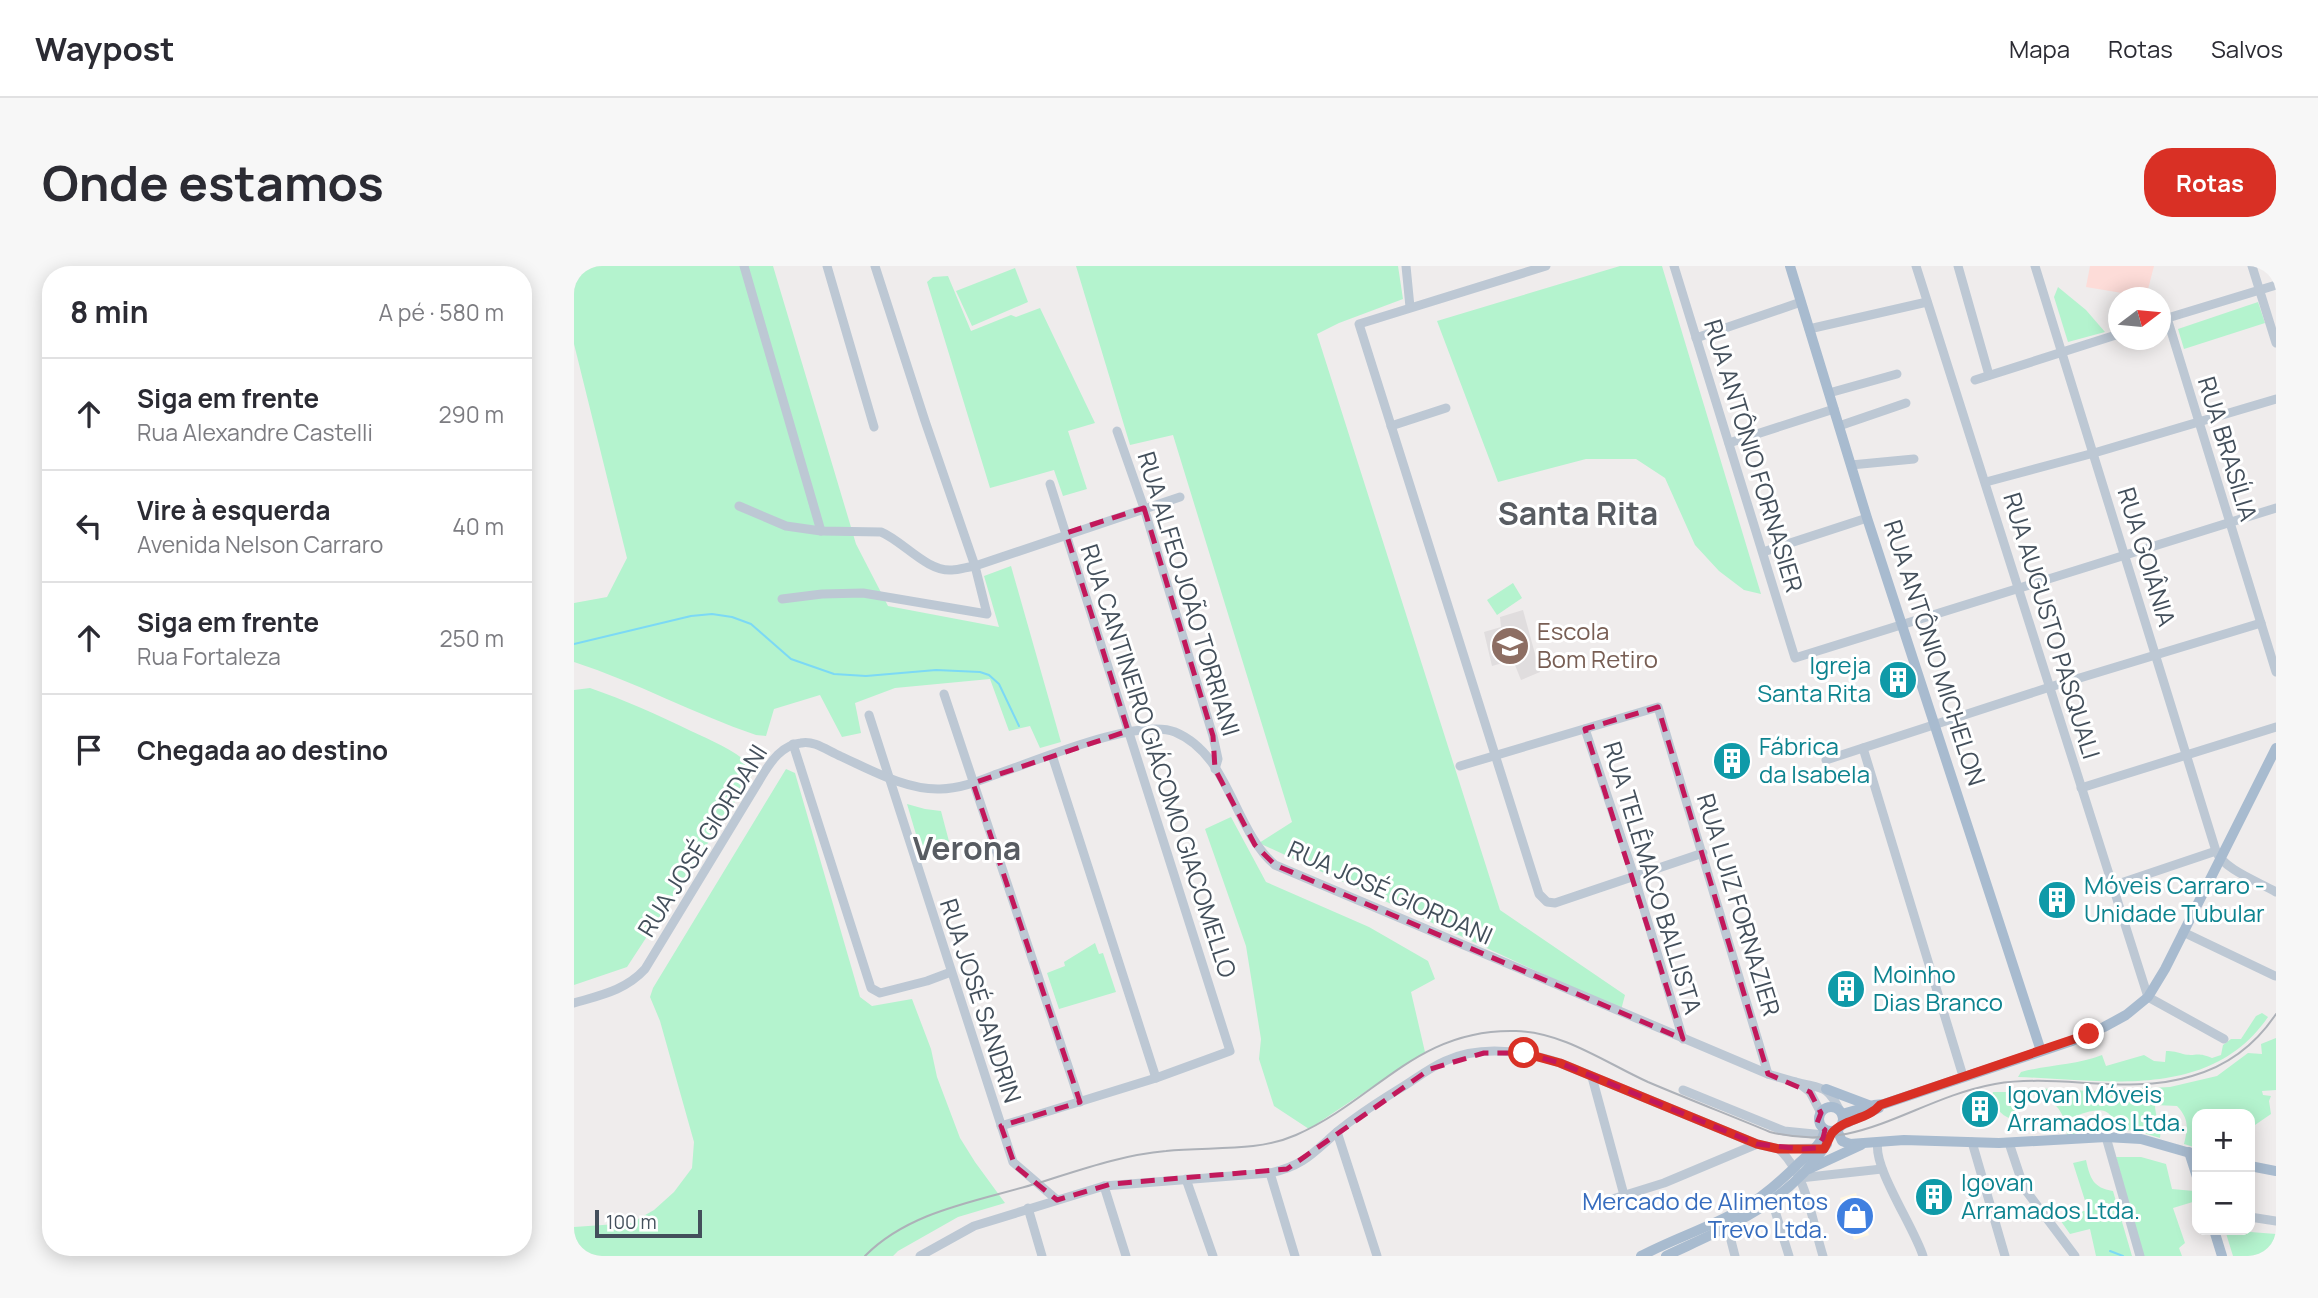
<!DOCTYPE html>
<html lang="pt">
<meta charset="utf-8">
<style>
:root{--surface:#fff;--page:#f7f7f7;--text:#2b2b33;--muted:#7c7c81;--line:#e1e1e2;--accent:#d93025}
body{margin:0;font-family:Manrope,sans-serif;background:var(--page);color:var(--text)}
.controls{position:absolute;right:21px;bottom:21px;display:grid;overflow:hidden;border-radius:14px;box-shadow:0 4px 18px #0003}
.controls button{width:63px;height:63px;display:grid;place-items:center;padding:0;border:0;border-bottom:2px solid var(--line);background:var(--surface);color:var(--text);font:35px sans-serif}
.compass{position:absolute;left:1534px;top:21px;width:63px;height:63px;border-radius:50%;background:var(--surface);box-shadow:0 4px 18px #0003;rotate:74deg}
.scale{position:absolute;left:21px;bottom:18px;width:107px;box-sizing:border-box;padding-left:7px;border:4px solid #434f5b;border-top:0;font-size:19px;line-height:24px;white-space:nowrap;color:#434f5b;-webkit-text-stroke:5px #fff;paint-order:stroke}
.stop{position:absolute;width:21px;height:21px;margin:-16px;border:5px solid #d93025;border-radius:50%;background:#fff}
.stop.end{background:#d93025;border-color:#fff;box-shadow:0 2px 7px #0008}
.list{margin:0;padding:0;list-style:none}
h2{display:flex;justify-content:space-between;align-items:center;height:91px;margin:0;padding:0 28px;font-size:30px}
h2 small{font-size:23px;font-weight:400;color:var(--muted)}
.list li{display:grid;grid-template-columns:46px 1fr auto;gap:21px;align-items:center;box-sizing:border-box;height:112px;padding:0 28px;border-top:2px solid var(--line)}
.list b{display:block;font-size:26px;white-space:nowrap}
.list p{margin:0;font-size:23px;white-space:nowrap;color:var(--muted)}
.list em{font-size:23px;font-style:normal;color:var(--muted)}
.icon{flex:none;width:38px;height:38px;fill:none;stroke:currentColor;stroke-width:2;stroke-linecap:round;stroke-linejoin:round}
.map{position:relative;flex:none;width:1702px;height:990px;overflow:hidden;border-radius:28px}
header{display:flex;align-items:center;gap:42px;box-sizing:border-box;height:98px;padding:0 35px;background:var(--surface);border-bottom:2px solid var(--line)}
header strong{font-size:33px}
nav{display:flex;gap:38px;margin-inline-start:auto;font-size:24px}
.intro{display:flex;align-items:center;justify-content:space-between;box-sizing:border-box;height:168px;padding:0 42px}
h1{margin:0;font-size:49px}
.button{padding:18px 32px;border-radius:28px;background:var(--accent);color:#fff;font-size:24px;font-weight:700}
main{display:flex;gap:42px;padding:0 42px}
aside{flex:1;background:var(--surface);border-radius:28px;box-shadow:0 4px 18px #0003}
.map>svg:first-child{display:block}
.commercial{fill:#fef6e1}
.education{fill:#e0ddde}
.medical{fill:#fddcd8}
.green{fill:#b4f3ce}
.lines{fill:none;stroke-linecap:round;stroke-linejoin:round}
.stream{stroke:#7cd9f5;stroke-width:2}
.minor{stroke:#bdc8d4;stroke-width:9}
.major{stroke:#a8bbcf;stroke-width:10}
.rail{stroke:#adb1b8;stroke-width:2}
.route{stroke:#d93025;stroke-width:9}
.marked{fill:none;stroke:#c2185b;stroke-width:5;stroke-dasharray:14 9;stroke-linejoin:round}
.labels{text-anchor:middle;stroke-width:6;stroke-linejoin:round;paint-order:stroke}
.street-label{font-size:24px;fill:#434f5b;stroke:#fff}
.education-label{font-size:24px;fill:#785e54;stroke:#fff;text-anchor:start}
.culture-label{font-size:24px;fill:#0d838f;stroke:#fff;text-anchor:start}
.shop-label{font-size:24px;fill:#366cbe;stroke:#fff;text-anchor:end}
.district-label{font-size:32px;font-weight:bold;fill:#585c62;stroke:#fff}
</style>
<header>
<strong>Waypost</strong>
<nav><a>Mapa</a><a>Rotas</a><a>Salvos</a></nav>
</header>
<div class="intro"><h1>Onde estamos</h1><a class="button">Rotas</a></div>
<main>
<aside>
<h2>8 min<small>A pé · 580 m</small></h2>
<ul class="list">
<li><svg class="icon" aria-label="ahead" viewBox="0 0 24 24"><path d="M12 20V5M6 11l6-6 6 6"/></svg><div><b>Siga em frente</b><p>Rua Alexandre Castelli</p></div><em>290 m</em></li>
<li><svg class="icon" aria-label="left" viewBox="0 0 24 24"><path d="M17 20v-9H6M10 6l-5 5 5 5"/></svg><div><b>Vire à esquerda</b><p>Avenida Nelson Carraro</p></div><em>40 m</em></li>
<li><svg class="icon" aria-label="ahead" viewBox="0 0 24 24"><path d="M12 20V5M6 11l6-6 6 6"/></svg><div><b>Siga em frente</b><p>Rua Fortaleza</p></div><em>250 m</em></li>
<li><svg class="icon" aria-label="arrive" viewBox="0 0 24 24"><path d="M6 21V4h12l-3 4 3 4H6"/></svg><div><b>Chegada ao destino</b></div></li>
</ul>
</aside>
<div class="map">
<svg width="1702" height="990" viewBox="0 0 1702 990">
<rect width="100%" height="100%" fill="#efecec"/>
<path class="commercial" d="M1282,927L1295,969L1280,974L1266,932Z"/>
<path class="education" d="M949,344L966,406L947,414L939,394L918,400L910,366L927,361L926,351Z"/>
<path class="medical" d="M1516,0H1580L1572,31L1512,21Z"/>
<g class="green">
<path d="M0,0H199L282,278L314,340L425,361L410,310L437,300L487,476L466,482L456,460L435,465L416,413L321,422L281,437L287,467L268,471L246,429L200,443L192,470L182,469C120,448 62,416 0,396V337L33,331L53,292L0,78Z"/>
<path d="M502,0H824L829,33L765,57L743,68L926,644L1051,729L1047,744L685,577L718,556L599,169L556,179Z"/>
<path d="M1046,0H1088L1187,328L1170,324L1145,305L1121,279L1091,212L1062,193H1012L924,216L863,55Z"/>
<path d="M441,2L454,36L398,60L382,25Z"/>
<path d="M374,10L397,65L437,49L442,51L466,42L521,157L494,165L513,223L489,230L480,204L416,222L353,16L359,11Z"/>
<path d="M1484,21L1512,44L1531,66L1494,76L1480,31Z"/>
<path d="M1684,36L1691,57L1610,83L1604,63Z"/>
<path d="M939,317L948,332L923,349L913,334Z"/>
<path d="M16,422C51,434 84,449 117,465C140,476 165,485 181,505L53,701L0,719V424Z"/>
<path d="M212,503L221,507L286,731L298,740L338,733L357,783L363,811L386,872L401,896L431,937L384,951L324,985L319,990H0V961L57,957L80,944L100,926L118,902L120,876L86,755L76,731L79,722Z"/>
<path d="M333,538L351,543L367,545L377,583L349,592Z"/>
<path d="M657,551L692,616L795,661L854,695L861,713L837,726L851,786L735,863L700,840L685,793L687,773L672,680L631,563Z"/>
<path d="M521,677L525,688L529,687L542,726L485,743L473,707L491,700L490,696Z"/>
<path d="M1688,747L1694,751C1636,835 1532,814 1444,811L1447,806C1473,799 1502,799 1528,789L1532,800L1570,789L1580,795L1591,796L1592,785C1599,785 1603,786 1609,788C1622,791 1622,785 1638,792L1647,789L1649,779L1657,773H1667L1682,750Z"/>
<path d="M1702,772V824L1688,825L1689,829L1697,830L1695,835L1697,848L1681,859L1676,858V848H1623V882L1610,878C1614,861 1615,853 1603,840L1581,839C1581,851 1588,861 1586,872L1563,865L1540,863C1539,835 1517,845 1498,851L1502,869H1493C1491,835 1468,825 1437,829L1443,852C1430,856 1416,837 1419,826H1443L1457,822L1517,825L1596,821L1643,810L1674,787L1688,788L1687,778Z"/>
<path d="M1542,891H1567L1592,898L1598,923L1620,925L1622,935L1599,942L1611,977L1605,982L1608,990H1569Z"/>
<path d="M1512,894C1516,912 1519,922 1539,925L1558,990H1522L1516,963L1496,968L1484,951L1514,944L1499,897Z"/>
<path d="M1651,964L1702,968V990H1659Z"/>
</g>
<g class="lines">
<g class="stream">
<path d="M0,378L117,350L138,348L158,351L177,358L217,393L260,408L292,410L362,404L406,406L415,409L425,418L445,460"/>
<path d="M1536,985L1549,990"/>
</g>
<g class="minor">
<path d="M170,0L247,265"/>
<path d="M253,0L300,161"/>
<path d="M832,0L836,41"/>
<path d="M972,0L785,58L965,628L973,636L981,637L1129,587"/>
<path d="M1100,0L1221,392L1702,242"/>
<path d="M1342,0L1574,731L1650,773"/>
<path d="M1384,0L1415,109"/>
<path d="M1461,0L1642,585C1649,603 1685,616 1702,626"/>
<path d="M1678,0L1702,77"/>
<path d="M1593,52L1702,406"/>
<path d="M1587,54L1702,19"/>
<path d="M1235,63L1353,36"/>
<path d="M1122,72L1227,36"/>
<path d="M1401,114L1545,68"/>
<path d="M1255,127L1323,108"/>
<path d="M817,160L872,142"/>
<path d="M1265,160L1332,137"/>
<path d="M543,165L570,242L639,470L644,493L641,503"/>
<path d="M1155,177L1260,143"/>
<path d="M1277,199L1340,193"/>
<path d="M1412,216L1520,187L1702,133"/>
<path d="M165,240L212,260L247,265L307,266C329,275 353,306 378,304C385,304 393,301 401,300L606,231"/>
<path d="M1189,286L1293,252"/>
<path d="M208,333L248,328L289,327L413,348L401,300L351,155L301,0"/>
<path d="M370,428L506,836"/>
<path d="M295,449L439,896L483,934"/>
<path d="M1011,463L1060,610L1109,773"/>
<path d="M219,478L297,722L306,727L353,715L377,706"/>
<path d="M1289,482L1389,810"/>
<path d="M478,489L582,812"/>
<path d="M1252,494L1476,421L1687,357"/>
<path d="M886,500L1084,441L1194,808"/>
<path d="M1507,522L1702,461"/>
<path d="M1538,620L1642,585"/>
<path d="M1609,666L1701,710"/>
<path d="M0,737C27,729 52,724 71,703L188,510C197,495 208,479 227,477C240,474 254,485 266,490C297,504 332,524 366,523C386,523 405,515 423,508C462,495 564,451 601,466C656,489 659,563 701,599L1194,808C1204,811 1213,814 1222,816C1248,823 1253,818 1266,845"/>
<path d="M1018,811L1050,929"/>
<path d="M1226,818L1236,826L1247,847"/>
<path d="M1109,824L1210,865L1250,869"/>
<path d="M427,860L582,812L656,785L476,218"/>
<path d="M763,866L803,990"/>
<path d="M1532,871L1566,990"/>
<path d="M1304,876C1298,900 1340,961 1349,990"/>
<path d="M1398,876L1431,990"/>
<path d="M1435,877L1450,922L1501,990"/>
<path d="M1205,883C1233,909 1238,955 1249,990"/>
<path d="M696,907L721,990"/>
<path d="M1226,912L1308,903"/>
<path d="M612,913L639,990"/>
<path d="M530,920L552,990"/>
<path d="M1198,935L1215,990"/>
<path d="M1016,940L1090,917L1183,878"/>
<path d="M454,942L468,990"/>
<path d="M1676,951L1702,955"/>
<path d="M1152,955L1161,990"/>
<path d="M346,990L400,960L530,920L696,907C729,900 739,887 763,866C782,850 804,836 825,823C840,814 855,802 871,795C907,779 950,785 986,797L1183,878L1205,883L1245,882"/>
</g>
<g class="major">
<path d="M1216,0L1293,252L1467,785"/>
<path d="M1252,823L1297,840"/>
<circle cx="1257" cy="853" r="12"/>
<path d="M1268,848L1300,839L1310,838L1498,775L1530,761L1552,749L1574,731L1591,703L1702,482"/>
<path d="M1268,859L1305,842"/>
<path d="M1263,864L1268,875L1276,878L1330,874L1425,877L1532,871L1567,873L1623,889"/>
<path d="M1615,886L1623,911"/>
<path d="M1676,900L1702,905"/>
<path d="M1235,903L1287,879"/>
<path d="M1640,964L1648,990"/>
<path d="M1067,990C1099,973 1134,962 1166,944C1188,932 1207,915 1225,897C1236,887 1248,878 1251,864"/>
<path d="M1092,990C1155,960 1212,939 1253,878"/>
</g>
<path class="rail" d="M291,990C336,944 406,935 464,917C506,904 547,889 592,885C635,880 681,887 722,869C802,834 843,762 942,765C989,766 1032,797 1074,816C1114,833 1155,849 1196,866C1286,889 1339,833 1421,818C1486,807 1554,830 1618,810C1653,800 1682,778 1702,748"/>
</g>
<g class="lines">
<path class="route" d="M950,787L986,797L1183,878L1205,883H1250C1253,878 1255,872 1258,867C1269,853 1294,854 1306,839L1515,768"/>
</g>
<path class="marked" d="M570,242L639,470L641,503L681,579L701,599L1109,773L1011,463L1084,441L1194,808L1236,826L1247,847L1243,857L1251,864L1249,872L1242,882L1228,883L1183,878L986,797L950,787H910L856,803L713,903L537,918L483,934L441,900L427,860L506,836L399,517L554,465L492,267Z"/>
<defs>
<symbol id="school-disc" viewBox="-11 -11 22 22"><circle r="9.5" fill="#8d6e63" stroke="#fff"/><path d="M0-5L7-2L0 1L-7-2ZM-4 1L0 2.5L4 1V4Q0 6-4 4Z" fill="#fff"/></symbol>
<symbol id="building-disc" viewBox="-11 -11 22 22"><circle r="9.5" fill="#0f9aa8" stroke="#fff"/><path d="M-4-6H4V6H1V3H-1V6H-4ZM-2.5-4.3h1.7v1.8h-1.7ZM.8-4.3h1.7v1.8H.8ZM-2.5-1h1.7V.8h-1.7ZM.8-1h1.7V.8H.8Z" fill="#fff"/></symbol>
<symbol id="shop-disc" viewBox="-11 -11 22 22"><circle r="9.5" fill="#3f7fe0" stroke="#fff"/><path d="M-5-2.5h2.3a2.7 3.5 0 0 1 5.4 0H5L5.5 6h-11ZM-1.5-2.5h3a1.5 2.3 0 0 0-3 0Z" fill="#fff"/></symbol>
</defs>
<g fill-rule="evenodd">
<use href="#school-disc" x="914" y="358" width="44" height="44"/>
<use href="#building-disc" x="1302" y="392" width="44" height="44"/>
<use href="#building-disc" x="1136" y="473" width="44" height="44"/>
<use href="#building-disc" x="1461" y="612" width="44" height="44"/>
<use href="#building-disc" x="1250" y="701" width="44" height="44"/>
<use href="#building-disc" x="1384" y="821" width="44" height="44"/>
<use href="#building-disc" x="1338" y="909" width="44" height="44"/>
<use href="#shop-disc" x="1259" y="928" width="44" height="44"/>
</g>
<g class="labels">
<g class="street-label">
<text transform="translate(1653 183) rotate(73)" y="8">RUA BRASÍLIA</text>
<text transform="translate(1179 190) rotate(73)" y="8">RUA ANTÔNIO FORNASIER</text>
<text transform="translate(1572 291) rotate(73)" y="8">RUA GOIÂNIA</text>
<text transform="translate(614 328) rotate(73)" y="8">RUA ALFEO JOÃO TORRIANI</text>
<text transform="translate(1477 360) rotate(73)" y="8">RUA AUGUSTO PASQUALI</text>
<text transform="translate(1360 387) rotate(72)" y="8">RUA ANTÔNIO MICHELON</text>
<text transform="translate(584 495) rotate(72)" y="8">RUA CANTINEIRO GIÁCOMO GIACOMELLO</text>
<text transform="translate(129 575) rotate(-58)" y="8">RUA JOSÉ GIORDANI</text>
<text transform="translate(1078 612) rotate(73)" y="8">RUA TELÊMACO BALLISTA</text>
<text transform="translate(816 627) rotate(24)" y="8">RUA JOSÉ GIORDANI</text>
<text transform="translate(1164 639) rotate(73)" y="8">RUA LUIZ FORNAZIER</text>
<text transform="translate(406 735) rotate(72)" y="8">RUA JOSÉ SANDRIN</text>
</g>
<g class="education-label">
<text x="963" y="374">Escola<tspan x="963" dy="28">Bom Retiro</tspan></text>
</g>
<g class="culture-label">
<text x="1297" y="408" text-anchor="end">Igreja<tspan x="1297" dy="28">Santa Rita</tspan></text>
<text x="1185" y="489">Fábrica<tspan x="1185" dy="28">da Isabela</tspan></text>
<text x="1510" y="628">Móveis Carraro -<tspan x="1510" dy="28">Unidade Tubular</tspan></text>
<text x="1299" y="717">Moinho<tspan x="1299" dy="28">Dias Branco</tspan></text>
<text x="1433" y="837">Igovan Móveis<tspan x="1433" dy="28">Arramados Ltda.</tspan></text>
<text x="1387" y="925">Igovan<tspan x="1387" dy="28">Arramados Ltda.</tspan></text>
</g>
<g class="shop-label">
<text x="1254" y="944">Mercado de Alimentos<tspan x="1254" dy="28">Trevo Ltda.</tspan></text>
</g>
<g class="district-label">
<text x="1004" y="259">Santa Rita</text>
<text x="393" y="594">Verona</text>
</g>
</g>
</svg>
<div class="controls">
<button>+</button>
<button>−</button>
</div>
<svg class="compass" viewBox="-18 -18 36 36"><path d="M0-13l5 13h-10z" fill="#e53935"/><path d="M0 13l5-13h-10z" fill="#7c7c81"/></svg>
<div class="scale">100 m</div>
<div class="stop" style="left:950px;top:787px"></div>
<div class="stop end" style="left:1515px;top:768px"></div>
</div>
</main>
